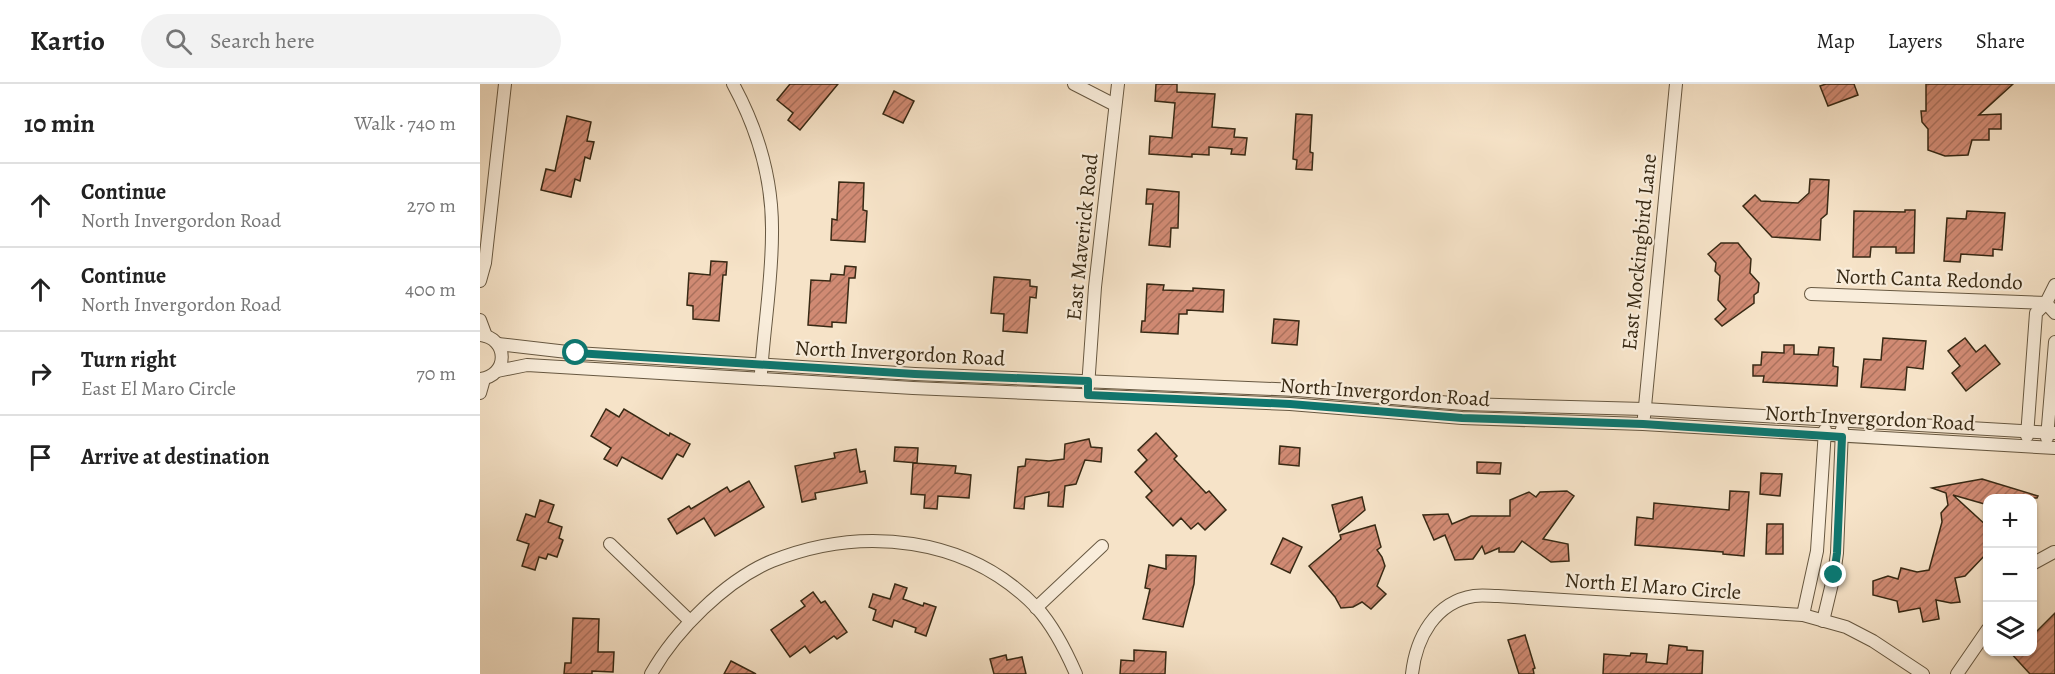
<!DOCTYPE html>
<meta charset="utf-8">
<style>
:root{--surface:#fff;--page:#f2f2f2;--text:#222;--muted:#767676;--line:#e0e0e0}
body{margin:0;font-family:Alegreya,serif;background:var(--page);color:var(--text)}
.controls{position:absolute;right:18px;bottom:18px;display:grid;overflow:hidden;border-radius:12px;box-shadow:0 2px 4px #0004}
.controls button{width:54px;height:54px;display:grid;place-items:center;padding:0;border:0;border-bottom:2px solid var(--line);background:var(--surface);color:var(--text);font:30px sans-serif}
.stop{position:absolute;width:18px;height:18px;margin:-14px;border:4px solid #0f766e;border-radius:50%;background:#fff}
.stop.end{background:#0f766e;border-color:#fff;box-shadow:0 2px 6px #0008}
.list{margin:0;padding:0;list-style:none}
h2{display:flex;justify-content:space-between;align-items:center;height:78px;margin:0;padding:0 24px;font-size:26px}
h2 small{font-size:20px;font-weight:400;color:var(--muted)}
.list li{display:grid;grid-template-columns:39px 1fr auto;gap:18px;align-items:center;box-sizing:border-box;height:84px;padding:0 24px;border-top:2px solid var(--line)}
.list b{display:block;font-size:22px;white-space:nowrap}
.list p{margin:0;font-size:20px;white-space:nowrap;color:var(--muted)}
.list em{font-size:20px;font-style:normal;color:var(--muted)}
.icon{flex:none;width:33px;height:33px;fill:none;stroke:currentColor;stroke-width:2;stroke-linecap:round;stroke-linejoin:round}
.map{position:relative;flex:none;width:1575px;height:590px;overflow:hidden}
header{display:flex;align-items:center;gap:36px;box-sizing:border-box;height:84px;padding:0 30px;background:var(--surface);border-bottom:2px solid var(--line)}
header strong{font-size:28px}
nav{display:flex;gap:33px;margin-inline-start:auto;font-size:21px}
.search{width:420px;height:54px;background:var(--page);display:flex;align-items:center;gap:15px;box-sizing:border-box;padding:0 21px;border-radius:33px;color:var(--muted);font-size:22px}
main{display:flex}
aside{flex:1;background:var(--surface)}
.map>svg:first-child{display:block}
.building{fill:url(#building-hatch);stroke:#372914;stroke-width:1.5}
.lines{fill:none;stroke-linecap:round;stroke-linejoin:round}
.minor-casing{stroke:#675841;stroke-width:14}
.minor{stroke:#f9eddb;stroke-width:12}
.route{stroke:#0f766e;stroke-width:8}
.labels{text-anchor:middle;stroke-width:4.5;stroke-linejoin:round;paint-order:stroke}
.street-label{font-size:21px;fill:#372914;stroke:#f9eddb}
</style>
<header>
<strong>Kartio</strong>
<div class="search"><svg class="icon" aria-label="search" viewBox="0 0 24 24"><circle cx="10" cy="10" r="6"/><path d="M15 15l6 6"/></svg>Search here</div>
<nav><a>Map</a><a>Layers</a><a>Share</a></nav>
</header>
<main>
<aside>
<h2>10 min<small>Walk · 740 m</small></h2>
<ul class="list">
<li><svg class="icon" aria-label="ahead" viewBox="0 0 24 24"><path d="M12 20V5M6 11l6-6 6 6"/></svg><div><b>Continue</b><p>North Invergordon Road</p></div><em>270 m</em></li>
<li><svg class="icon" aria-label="ahead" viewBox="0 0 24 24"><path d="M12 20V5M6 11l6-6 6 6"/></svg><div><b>Continue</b><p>North Invergordon Road</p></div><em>400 m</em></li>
<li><svg class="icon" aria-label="right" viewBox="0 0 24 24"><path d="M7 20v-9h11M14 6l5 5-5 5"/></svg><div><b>Turn right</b><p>East El Maro Circle</p></div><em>70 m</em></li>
<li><svg class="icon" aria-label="arrive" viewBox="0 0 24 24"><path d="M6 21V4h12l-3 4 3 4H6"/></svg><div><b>Arrive at destination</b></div></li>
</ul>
</aside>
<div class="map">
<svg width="1575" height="590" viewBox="0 0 1575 590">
<defs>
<pattern id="building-hatch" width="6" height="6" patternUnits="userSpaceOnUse" patternTransform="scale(1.5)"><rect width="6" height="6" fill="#d08a73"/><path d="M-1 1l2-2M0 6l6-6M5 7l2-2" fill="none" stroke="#aa715d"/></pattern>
</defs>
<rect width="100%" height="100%" fill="#f6e3c8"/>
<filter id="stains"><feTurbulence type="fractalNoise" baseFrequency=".00333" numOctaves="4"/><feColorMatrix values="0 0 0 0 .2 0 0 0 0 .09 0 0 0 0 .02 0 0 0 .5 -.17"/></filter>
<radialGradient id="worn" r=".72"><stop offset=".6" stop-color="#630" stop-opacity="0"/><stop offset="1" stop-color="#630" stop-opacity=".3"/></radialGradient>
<g class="building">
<path d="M310,0H358L320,46L308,36L313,29L297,16Z"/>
<path d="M676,0H697V8L735,10L732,43L755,45L754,53L767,54L765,71L751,70L752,65L729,63V71L712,70V73L669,70L670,52L692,54L695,19L675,17Z"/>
<path d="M1346,0H1374L1378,11L1348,22L1340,2Z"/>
<path d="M1446,0H1533L1499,31L1521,30V45H1509V56H1492L1488,71L1465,72L1448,66V45L1442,38L1441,27H1446Z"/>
<path d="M414,7L434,17L423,39L403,30Z"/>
<path d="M816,30L832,31L830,68L833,69L832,86L816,85L817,76L813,75Z"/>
<path d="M87,32L111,38L107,57L114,58L110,75L105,73L100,97L95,95L91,113L61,106L66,85L75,87Z"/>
<path d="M1330,95L1349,96L1347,130L1341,135L1340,156L1292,153L1263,122L1275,111L1281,117L1318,119L1329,109Z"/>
<path d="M359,98L384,99L383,126L387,127L385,158L351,156L352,135L357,136Z"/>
<path d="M667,105L699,108L698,144H691L690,163L669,161L673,120H666Z"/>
<path d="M1425,126H1435L1434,169H1416V163H1391L1390,173H1373L1374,127L1425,128Z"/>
<path d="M1487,127L1525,129L1522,166L1513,165V172L1481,170L1480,178L1464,177L1467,134L1486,135Z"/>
<path d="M1241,159H1258L1271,175L1270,189L1279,199L1278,208L1274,211V219L1242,242L1235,235L1246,225L1238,216L1240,192L1235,187L1236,179L1228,170Z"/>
<path d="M231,177L247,178L246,191H243L239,237L213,235V222L207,221L209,189L230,191Z"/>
<path d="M365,182L376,183L375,194H369L366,239L352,238V243L328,241L331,196L350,197L351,190L364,191Z"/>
<path d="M514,193L550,196V202L557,203L556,214L550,213L547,249L523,247L524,230L511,229Z"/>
<path d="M667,200L684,201L683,206L713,207V204L744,206L743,228L707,226V230H699L698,250L661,248L662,237H665Z"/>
<path d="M794,235L819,237L817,261L792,259Z"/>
<path d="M1403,254L1446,257L1443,285L1427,283L1425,306L1381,303L1384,275L1401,276Z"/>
<path d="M1485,254L1496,268L1505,261L1520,280L1486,307L1472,289L1480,282L1468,267Z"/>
<path d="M1304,261H1314V270L1338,271L1339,263L1354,264L1353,282L1358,283L1357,302L1283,298L1284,292H1273V281H1281L1282,268L1304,269Z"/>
<path d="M126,325L139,333L144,325L189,352L190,349L210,360L203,373L197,370L182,395L142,373L137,382L124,375L131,364L111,352Z"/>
<path d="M676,349L697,372L694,375L726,409L729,407L746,426L725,446L718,439L711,445L701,434L693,442L666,413L672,407L655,388L667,376L658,366Z"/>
<path d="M609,355L611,363L622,364L621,378L605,376L596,400L585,402L583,423L568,422L569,408L545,413L544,425L534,424L538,383L545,382L546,375L569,377L584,375L585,360Z"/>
<path d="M800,362L820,364L819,382L799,380Z"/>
<path d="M415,363L438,364L437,379L414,377Z"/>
<path d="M376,365L380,388L385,387L387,399L335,409L336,415L322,418L315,382L355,374L354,369Z"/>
<path d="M997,378L1021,379L1020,390L997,389Z"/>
<path d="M433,379L476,382L475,389L491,391L489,414L458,412L457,425L444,424L445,411L431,410Z"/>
<path d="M1281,389L1302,390L1300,412L1280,410Z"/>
<path d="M1502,395L1558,412L1557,414H1508V421L1473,411L1508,443V468L1485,492L1475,494L1480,518L1471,519L1456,516L1459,535L1443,538L1440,524L1419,528L1417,517L1393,511V497L1408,492L1418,495L1421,484L1437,488L1449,486L1462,438L1461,429L1468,421L1466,409L1452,404Z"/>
<path d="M269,397L284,423L235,452L224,434L197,450L188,435L209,422L211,425L247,403L250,408Z"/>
<path d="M1087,407L1094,412L1063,455L1088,460L1089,477L1071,478L1042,457L1034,468H1019V464L1005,470L1002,462L993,475L975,476L965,451L954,456L943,431L968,430L972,440L991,432H1030V416L1049,408L1056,413L1060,408Z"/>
<path d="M1250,407L1269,408L1264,472L1243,470V468L1155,461L1157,433L1173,435L1174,419L1249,426Z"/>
<path d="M882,413L885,426L859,448L852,421Z"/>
<path d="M60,416L74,421L68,438L82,443L79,454L83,456L77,473L68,470L66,475L59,473L55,486L42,482L49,460L37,456L46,430L55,433Z"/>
<path d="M1287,440H1303V470H1286Z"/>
<path d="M895,441L901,463L897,466L902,473L905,482L897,502L906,510L891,525L882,518L873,523L861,524L855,513L829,482L861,455L860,451Z"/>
<path d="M803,454L822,463L810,489L791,480Z"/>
<path d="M686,471L716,472L714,500L703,543L663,535L670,505L665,504L669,481L686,485Z"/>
<path d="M415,500L427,504L423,515L443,522L444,519L456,523L446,552L435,548L436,544L414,536L412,543L393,536L396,526L389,523L393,510L410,515Z"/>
<path d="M333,508L341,519L345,517L367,548L357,555L354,552L330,569L325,562L310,573L291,546L325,522L321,517Z"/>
<path d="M1575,529V590H1550L1529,567H1552V552Z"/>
<path d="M93,534L119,535L118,568H134L133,588L112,587V590H84L85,579H91Z"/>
<path d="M1045,551L1055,584L1053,585L1054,590H1039L1028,556Z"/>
<path d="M1189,561L1207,563V566L1223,567L1222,590H1123L1124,570L1150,572L1151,569L1167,570L1166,578L1187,580Z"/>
<path d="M654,566L686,568L685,590H640L641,576L654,577Z"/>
<path d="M526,571L527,576L542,573L546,590H514L510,575Z"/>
<path d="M251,577L276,590H244Z"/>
</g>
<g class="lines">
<defs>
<g id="minor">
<path d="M253,0C278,46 293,98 292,150C292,197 284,243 281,289"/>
<path d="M594,0L635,21"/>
<path d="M0,197L5,179L25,0"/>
<path d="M1331,210L1566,219"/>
<path d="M1566,219L1575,229"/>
<path d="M0,236L6,252"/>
<path d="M0,251C29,254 29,292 0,295"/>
<path d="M18,260L96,269L435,290L817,306L984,320L1164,325L1575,349"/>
<path d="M17,287L47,281L433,304L810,320L982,334L1163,340L1575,364"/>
<path d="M608,303L615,203L638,0"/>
<path d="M0,309L4,295"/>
<path d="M1164,333L1196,0"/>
<path d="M1547,352L1556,229L1566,219L1575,201"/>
<path d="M1567,354L1575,258"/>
<path d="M130,460L210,537"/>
<path d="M1552,480L1574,468"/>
<path d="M556,524L622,462"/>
<path d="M1323,531L1337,467L1345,346"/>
<path d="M1343,537L1354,491L1357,469L1362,345"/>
<path d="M171,590C195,547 246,496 292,477C382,441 488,452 557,524C574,543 586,567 596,590"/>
<path d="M932,590C936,554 955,518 994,512C1002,511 1010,512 1018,512L1323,531L1366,543L1393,557L1443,590"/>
<path d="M1477,590L1508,545"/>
</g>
</defs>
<use href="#minor" class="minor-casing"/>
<use href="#minor" class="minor"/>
</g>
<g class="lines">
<path class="route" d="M96,269L435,290L608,297V311L810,320L982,334L1163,340L1362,353L1357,469L1354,491"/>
</g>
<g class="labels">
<g class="street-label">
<text transform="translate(602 153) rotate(-84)" y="7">East Maverick Road</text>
<text transform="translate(1159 168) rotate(-84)" y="7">East Mockingbird Lane</text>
<text transform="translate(1449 195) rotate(2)" y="7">North Canta Redondo</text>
<text transform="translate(420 269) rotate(3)" y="7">North Invergordon Road</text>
<text transform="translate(905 308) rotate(4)" y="7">North Invergordon Road</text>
<text transform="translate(1390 334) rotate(3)" y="7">North Invergordon Road</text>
<text transform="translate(1173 502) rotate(4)" y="7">North El Maro Circle</text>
</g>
</g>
<rect width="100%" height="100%" filter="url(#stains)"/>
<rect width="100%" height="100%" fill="url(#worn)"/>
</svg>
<div class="controls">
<button>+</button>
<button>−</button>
<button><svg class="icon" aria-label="layers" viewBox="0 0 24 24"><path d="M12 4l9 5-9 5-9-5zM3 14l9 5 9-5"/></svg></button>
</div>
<div class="stop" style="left:96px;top:269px"></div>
<div class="stop end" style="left:1354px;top:491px"></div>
</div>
</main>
